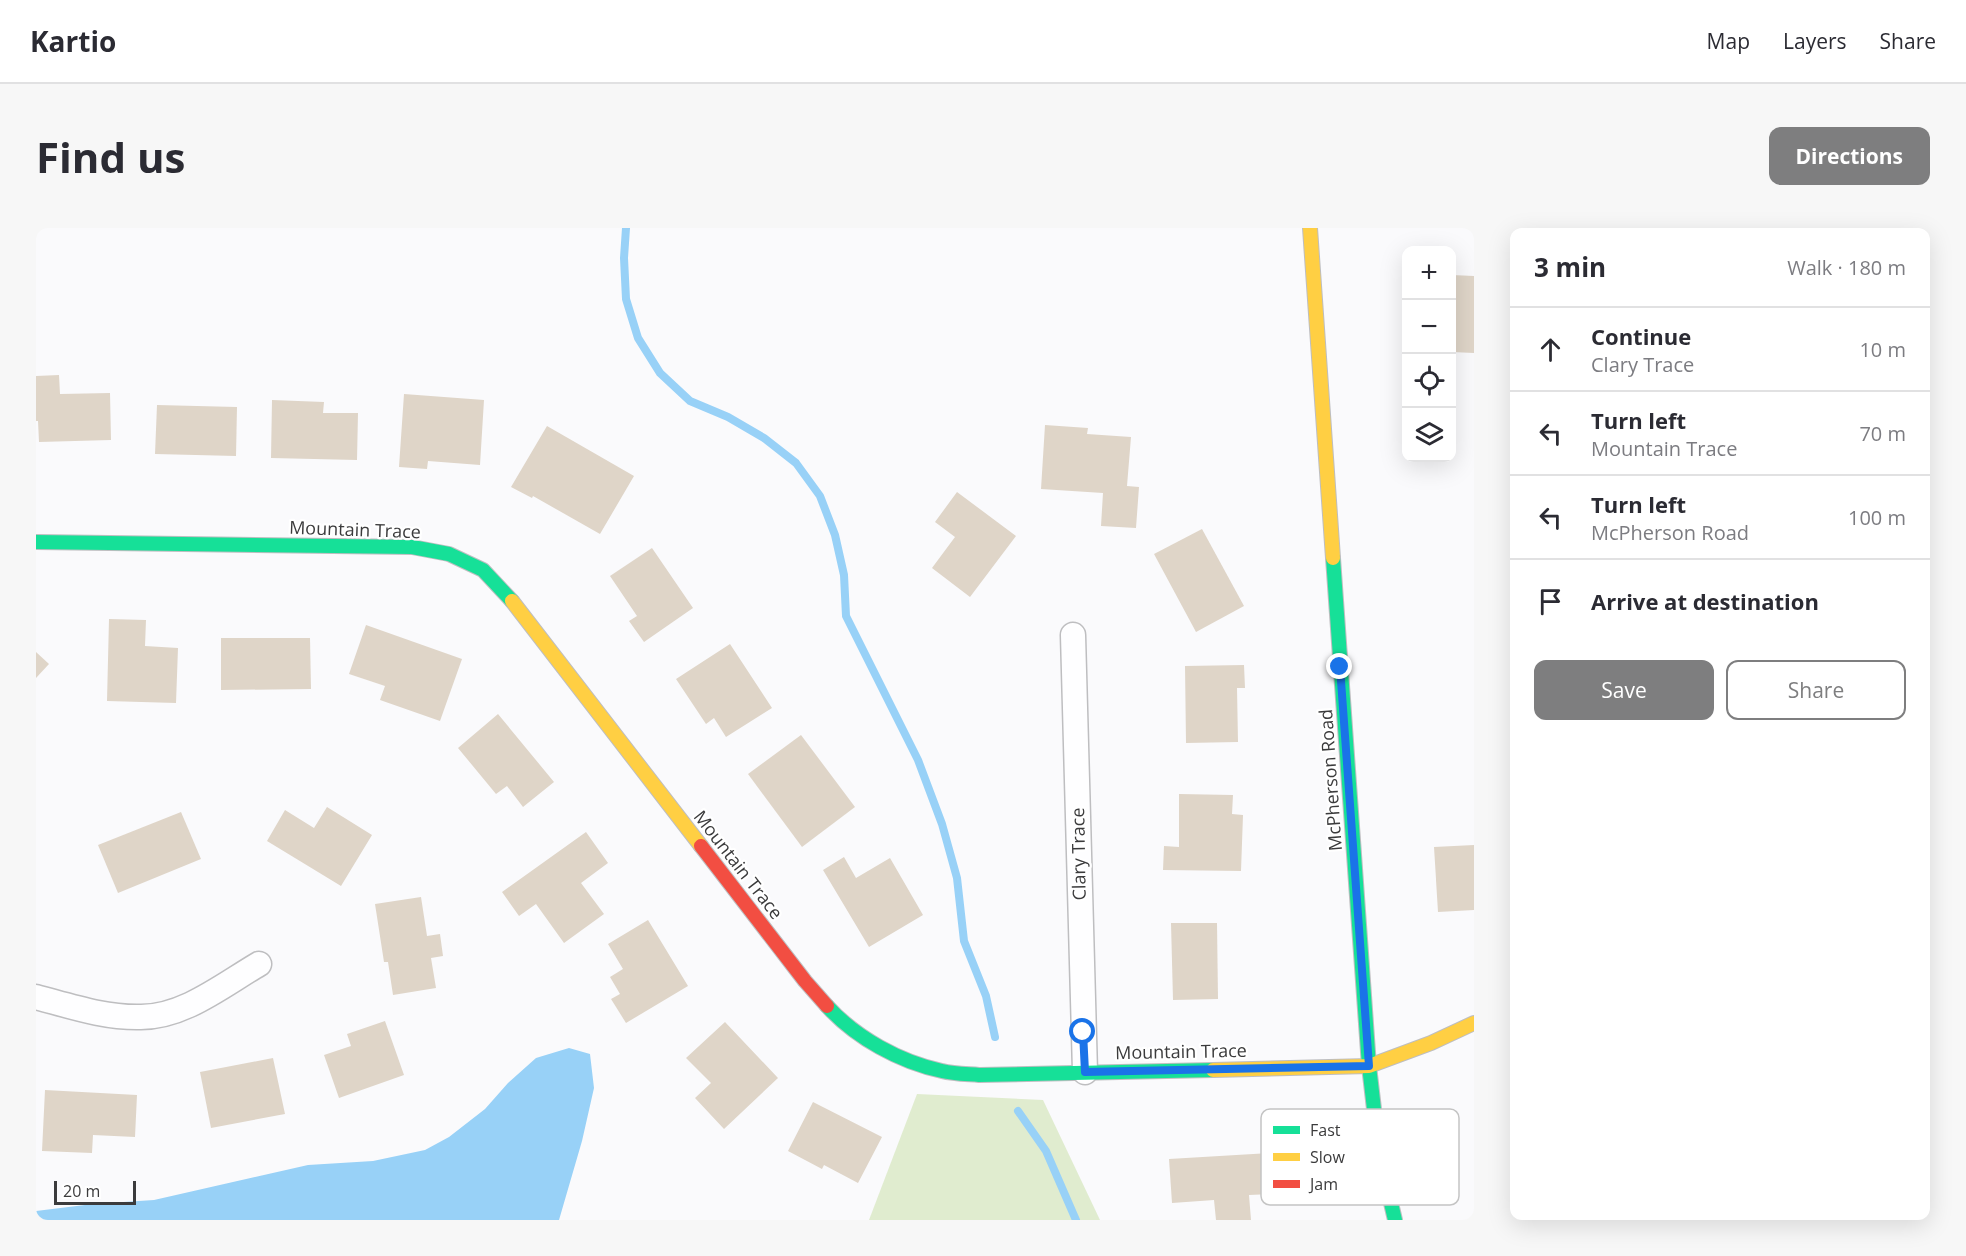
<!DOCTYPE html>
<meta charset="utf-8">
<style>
:root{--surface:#fff;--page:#f7f7f7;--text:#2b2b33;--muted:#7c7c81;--line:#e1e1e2;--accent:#7e7e7f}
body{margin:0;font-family:"Open Sans",sans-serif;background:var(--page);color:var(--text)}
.controls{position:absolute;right:18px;top:18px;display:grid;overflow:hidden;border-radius:12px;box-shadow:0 6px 24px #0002}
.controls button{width:54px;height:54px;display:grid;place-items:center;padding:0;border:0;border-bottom:2px solid var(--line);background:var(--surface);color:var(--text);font:30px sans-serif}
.scale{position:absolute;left:18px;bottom:15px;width:82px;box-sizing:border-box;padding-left:6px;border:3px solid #3b3b3c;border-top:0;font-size:16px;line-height:21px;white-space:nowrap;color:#3b3b3c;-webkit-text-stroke:4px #fff;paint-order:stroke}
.stop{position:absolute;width:18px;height:18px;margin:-14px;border:4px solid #1a73e8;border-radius:50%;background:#fff}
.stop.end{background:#1a73e8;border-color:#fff;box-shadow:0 2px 6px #0008}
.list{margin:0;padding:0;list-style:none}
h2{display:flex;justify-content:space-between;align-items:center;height:78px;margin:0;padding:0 24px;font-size:26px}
h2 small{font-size:20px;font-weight:400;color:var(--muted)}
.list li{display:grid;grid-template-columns:39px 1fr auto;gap:18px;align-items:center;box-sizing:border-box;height:84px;padding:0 24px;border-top:2px solid var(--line)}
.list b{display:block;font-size:22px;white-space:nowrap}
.list p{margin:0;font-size:20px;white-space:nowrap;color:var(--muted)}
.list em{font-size:20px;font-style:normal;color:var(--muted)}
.actions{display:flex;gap:12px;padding:18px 24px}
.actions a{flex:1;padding:14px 0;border:2px solid var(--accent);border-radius:12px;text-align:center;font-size:21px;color:var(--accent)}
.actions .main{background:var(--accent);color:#fff}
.icon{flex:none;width:33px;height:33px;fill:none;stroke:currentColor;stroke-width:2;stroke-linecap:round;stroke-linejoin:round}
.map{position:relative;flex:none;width:1438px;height:992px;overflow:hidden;border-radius:12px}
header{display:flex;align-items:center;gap:36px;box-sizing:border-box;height:84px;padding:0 30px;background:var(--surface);border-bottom:2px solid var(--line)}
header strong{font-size:28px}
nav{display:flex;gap:33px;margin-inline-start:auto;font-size:21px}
.intro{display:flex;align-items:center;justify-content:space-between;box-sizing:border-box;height:144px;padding:0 36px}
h1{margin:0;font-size:42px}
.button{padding:15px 27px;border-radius:12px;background:var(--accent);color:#fff;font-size:21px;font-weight:700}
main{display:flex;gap:36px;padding:0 36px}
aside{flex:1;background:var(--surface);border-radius:12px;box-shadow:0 6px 24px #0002}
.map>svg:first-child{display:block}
.green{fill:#e0eccf}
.water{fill:#98d1f7}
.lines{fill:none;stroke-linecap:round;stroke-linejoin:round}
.stream{stroke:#98d1f7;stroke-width:8}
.building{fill:#dfd5c8}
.street-casing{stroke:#bebec0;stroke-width:27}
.fast-casing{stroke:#bebec0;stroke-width:16}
.slow-casing{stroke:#bebec0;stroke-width:16}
.jam-casing{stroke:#bebec0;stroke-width:16}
.street{stroke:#fefeff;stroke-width:24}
.fast{stroke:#16e098;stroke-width:14}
.slow{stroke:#ffcf43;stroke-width:14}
.jam{stroke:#f24e42;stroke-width:14}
.route{stroke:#1a73e8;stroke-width:8}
.labels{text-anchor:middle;stroke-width:4.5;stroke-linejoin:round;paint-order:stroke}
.street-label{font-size:18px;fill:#3b3b3c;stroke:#fff}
.key{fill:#fff;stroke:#c4c4c4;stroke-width:1.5}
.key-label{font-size:16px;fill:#3b3b3c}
</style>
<header>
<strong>Kartio</strong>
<nav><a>Map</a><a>Layers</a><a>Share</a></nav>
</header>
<div class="intro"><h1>Find us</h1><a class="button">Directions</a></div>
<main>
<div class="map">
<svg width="1438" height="992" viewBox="0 0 1438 992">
<rect width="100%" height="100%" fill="#fafafc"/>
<path class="green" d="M881,866L1007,872L1064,992H833Z"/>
<path class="water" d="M533,820L554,826L558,860L546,913L523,992H0V983L57,976L118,972L272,937L337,933L389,922L413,909L449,881L472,855L500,830Z"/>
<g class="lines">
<g class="stream">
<path d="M590,0L588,30L590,71L602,110L624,145L654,173L692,189L728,210L760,235L784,268L799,307L808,347L810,388L882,532L906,596L921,650L928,713L950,768L959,809"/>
<path d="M982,883L1010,923L1040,992"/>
</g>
</g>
<g class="building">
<path d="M1416,47L1438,48V125L1416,124Z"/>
<path d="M23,147L24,166L74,165L75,212L3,214L2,193H0V148Z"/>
<path d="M368,166L448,172L444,237L392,233L391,241L363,239Z"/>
<path d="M236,172L288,174L287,185H322L321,232L235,230Z"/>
<path d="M121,177L201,179L200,228L119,226Z"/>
<path d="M1009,197L1052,200L1051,206L1095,209L1091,258L1103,259L1100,300L1065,298L1067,265L1005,261Z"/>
<path d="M511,198L598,248L564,306L497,268L496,270L475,259Z"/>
<path d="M921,264L980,308L934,369L896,340L919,309L899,294Z"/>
<path d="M1166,301L1208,378L1160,404L1118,326Z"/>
<path d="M616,320L657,380L608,414L593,393L601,388L574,348Z"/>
<path d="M73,391L110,392L109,418L142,420L140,475L71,473Z"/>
<path d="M330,397L426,431L404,493L344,472L349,458L313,446Z"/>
<path d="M185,410H274L275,461L185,462Z"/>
<path d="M694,416L736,480L690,509L678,490L670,496L640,451Z"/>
<path d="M0,424L13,436L0,450Z"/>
<path d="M1208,437L1209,460H1201L1202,514L1150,515L1149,438Z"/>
<path d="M462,486L518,554L487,579L471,558L460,566L422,520Z"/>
<path d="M765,507L819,579L766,619L712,546Z"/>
<path d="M1143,566L1197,567L1196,586L1207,587L1205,643L1127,642L1128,618L1143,619Z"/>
<path d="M291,579L336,607L305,658L231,613L249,582L278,600Z"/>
<path d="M145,584L165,631L82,665L62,617Z"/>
<path d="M550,604L572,635L545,655L568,686L528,715L500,676L483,688L466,664Z"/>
<path d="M1438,617V682L1402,684L1398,619Z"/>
<path d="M808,629L820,650L854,630L887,687L833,719L787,642Z"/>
<path d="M385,669L391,708L404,706L407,728L395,730L400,760L357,767L352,734H348L339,676Z"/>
<path d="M612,692L652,758L590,795L575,771L584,766L574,749L587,741L572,716Z"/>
<path d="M1135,695H1181L1182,771L1137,772Z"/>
<path d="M349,793L368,847L303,870L288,827L315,818L311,806Z"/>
<path d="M689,794L742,850L688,901L659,870L675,855L650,830Z"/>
<path d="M237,830L249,886L175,900L164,844Z"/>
<path d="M9,862L101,867L99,909L57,907L56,925L6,923Z"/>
<path d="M777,874L846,909L822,955L788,937L786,941L752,923Z"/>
<path d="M1234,925L1236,966L1213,967L1215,992H1180L1178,972L1136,975L1133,931Z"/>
</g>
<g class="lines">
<defs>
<g id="street">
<path d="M1037,407L1049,844"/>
<path d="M0,769C34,778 69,790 105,789C148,789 187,757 223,736"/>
</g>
<g id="fast">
<path d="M0,314L376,319L413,326L447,342L476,373"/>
<path d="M1297,330L1333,838L1343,924L1359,992"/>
<path d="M791,778C820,810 864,834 906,843C918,846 931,846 943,847L1177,842"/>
</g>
<g id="slow">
<path d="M1274,0L1297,330"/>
<path d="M476,373L665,618"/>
<path d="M1177,842L1333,838L1395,815L1438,795"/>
</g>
<path id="jam" d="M665,618L769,753L791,778"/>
</defs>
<use href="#street" class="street-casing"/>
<use href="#fast" class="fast-casing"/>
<use href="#slow" class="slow-casing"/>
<use href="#jam" class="jam-casing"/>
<use href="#street" class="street"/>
<use href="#fast" class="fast"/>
<use href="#slow" class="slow"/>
<use href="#jam" class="jam"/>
</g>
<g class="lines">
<path class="route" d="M1047,804L1049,844L1333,838L1304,439"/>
</g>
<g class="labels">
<g class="street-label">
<text transform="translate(319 302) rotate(2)" y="6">Mountain Trace</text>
<text transform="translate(1295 552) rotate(-94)" y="6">McPherson Road</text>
<text transform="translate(1043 626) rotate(-91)" y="6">Clary Trace</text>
<text transform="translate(702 637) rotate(52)" y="6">Mountain Trace</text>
<text transform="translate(1145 824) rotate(-1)" y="6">Mountain Trace</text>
</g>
</g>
<rect x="1225" y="881" width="198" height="96" rx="9" class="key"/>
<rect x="1237" y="898" width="27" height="8" fill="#16e098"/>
<rect x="1237" y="925" width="27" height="8" fill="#ffcf43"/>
<rect x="1237" y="952" width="27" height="8" fill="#f24e42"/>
<g class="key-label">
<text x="1274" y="908">Fast</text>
<text x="1274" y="935">Slow</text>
<text x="1274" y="962">Jam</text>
</g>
</svg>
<div class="controls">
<button>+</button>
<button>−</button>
<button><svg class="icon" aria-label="locate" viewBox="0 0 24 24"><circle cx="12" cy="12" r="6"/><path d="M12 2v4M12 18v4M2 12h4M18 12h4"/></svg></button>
<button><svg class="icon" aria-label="layers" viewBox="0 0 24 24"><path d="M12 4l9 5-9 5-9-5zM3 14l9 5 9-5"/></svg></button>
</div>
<div class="scale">20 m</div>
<div class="stop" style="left:1047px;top:804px"></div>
<div class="stop end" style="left:1304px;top:439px"></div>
</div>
<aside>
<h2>3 min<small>Walk · 180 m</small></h2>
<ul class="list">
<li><svg class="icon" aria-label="ahead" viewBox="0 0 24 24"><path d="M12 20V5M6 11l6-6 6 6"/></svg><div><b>Continue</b><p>Clary Trace</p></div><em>10 m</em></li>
<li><svg class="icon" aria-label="left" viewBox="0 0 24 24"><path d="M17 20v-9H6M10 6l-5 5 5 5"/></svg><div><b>Turn left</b><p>Mountain Trace</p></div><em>70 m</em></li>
<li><svg class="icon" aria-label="left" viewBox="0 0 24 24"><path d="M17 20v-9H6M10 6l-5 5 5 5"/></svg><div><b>Turn left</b><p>McPherson Road</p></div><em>100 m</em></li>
<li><svg class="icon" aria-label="arrive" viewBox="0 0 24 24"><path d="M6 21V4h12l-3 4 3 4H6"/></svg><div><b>Arrive at destination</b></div></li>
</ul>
<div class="actions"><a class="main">Save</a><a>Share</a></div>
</aside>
</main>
